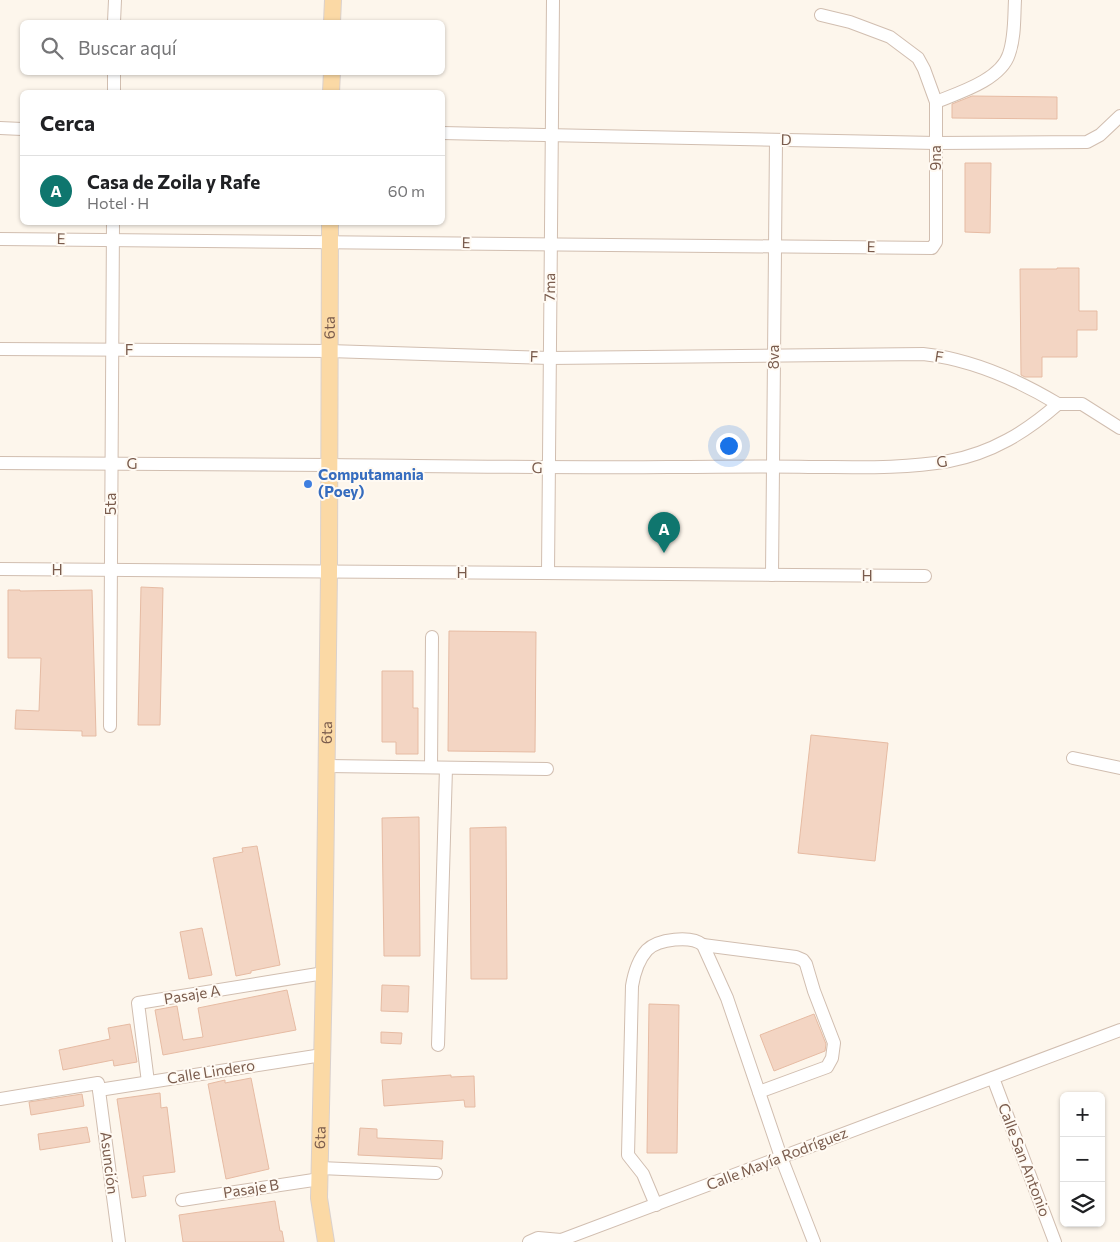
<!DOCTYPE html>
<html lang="es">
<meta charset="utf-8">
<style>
:root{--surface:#fff;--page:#f2f2f2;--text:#202124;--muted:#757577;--line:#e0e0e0;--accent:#0f766e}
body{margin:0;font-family:Commissioner,sans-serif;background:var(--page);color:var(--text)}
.controls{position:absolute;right:15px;bottom:15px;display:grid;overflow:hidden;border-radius:8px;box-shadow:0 1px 4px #0004}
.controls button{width:45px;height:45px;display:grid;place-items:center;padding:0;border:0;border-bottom:1px solid var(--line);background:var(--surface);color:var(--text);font:25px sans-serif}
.you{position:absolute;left:728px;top:445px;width:18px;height:18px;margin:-12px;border:4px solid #fff;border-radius:50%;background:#1a73e8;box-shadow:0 0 0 8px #1a73e833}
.badge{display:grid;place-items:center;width:32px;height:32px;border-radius:50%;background:var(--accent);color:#fff;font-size:16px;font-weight:700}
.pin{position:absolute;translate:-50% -41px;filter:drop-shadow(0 1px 2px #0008)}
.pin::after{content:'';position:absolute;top:26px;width:18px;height:15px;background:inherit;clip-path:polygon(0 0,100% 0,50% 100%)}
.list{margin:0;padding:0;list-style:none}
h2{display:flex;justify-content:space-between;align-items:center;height:65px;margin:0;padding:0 20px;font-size:21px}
h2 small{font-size:16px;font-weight:400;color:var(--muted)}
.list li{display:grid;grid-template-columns:32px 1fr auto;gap:15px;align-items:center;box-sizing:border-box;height:70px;padding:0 20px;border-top:1px solid var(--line)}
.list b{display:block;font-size:19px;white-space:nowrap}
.list p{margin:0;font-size:16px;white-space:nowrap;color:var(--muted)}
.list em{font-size:16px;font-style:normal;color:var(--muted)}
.icon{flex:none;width:28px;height:28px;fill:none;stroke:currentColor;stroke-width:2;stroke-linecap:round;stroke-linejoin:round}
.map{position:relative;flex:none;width:1120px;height:1242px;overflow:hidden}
.search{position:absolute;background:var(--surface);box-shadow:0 1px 4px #0004;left:20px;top:20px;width:425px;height:55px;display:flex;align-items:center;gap:12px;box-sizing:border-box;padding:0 18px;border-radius:8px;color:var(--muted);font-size:19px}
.panel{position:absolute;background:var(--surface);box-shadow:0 1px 4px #0004;left:20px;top:90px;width:425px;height:135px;border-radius:8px}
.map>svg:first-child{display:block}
.building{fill:#f3d5c3;stroke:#e6bba3}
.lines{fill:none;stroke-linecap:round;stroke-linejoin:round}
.minor-casing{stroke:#d1beb0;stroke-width:14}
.major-casing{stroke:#dad1cd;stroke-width:18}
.minor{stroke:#fff;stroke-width:12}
.major{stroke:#fbd9a5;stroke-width:16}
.shop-dot{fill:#3f7fe0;stroke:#fffaf3;stroke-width:2}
.labels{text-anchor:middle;stroke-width:4;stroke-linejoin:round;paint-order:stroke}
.street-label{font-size:15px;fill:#7a5c4d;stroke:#fffaf3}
.shop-label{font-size:15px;font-weight:bold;fill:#366cbe;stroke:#fffaf3;text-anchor:start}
</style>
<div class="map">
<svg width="1120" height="1242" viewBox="0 0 1120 1242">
<rect width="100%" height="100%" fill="#fdf6ec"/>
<g class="building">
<path d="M972,96L1057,97V119L952,118V104Z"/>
<path d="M965,163H991L990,233L965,232Z"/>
<path d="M1057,268H1079V311H1097V330H1077V357H1042V377H1025L1021,375L1020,269H1057Z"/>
<path d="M141,587L163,588L160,725H138Z"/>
<path d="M8,590H20V591L92,590L96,736H82V731L15,729L16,710L39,711L41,658H8Z"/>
<path d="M449,631L536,632L535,752L448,751Z"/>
<path d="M382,671H413V708H418V754H396V742H382Z"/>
<path d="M811,735L888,743L875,861L798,853Z"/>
<path d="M419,817L420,956H384L382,818Z"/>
<path d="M506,827L507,979H471L470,828Z"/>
<path d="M257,846L280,965L251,971V973L236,976L213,858L243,852L242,848Z"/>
<path d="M202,928L212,975L189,979L180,932Z"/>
<path d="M382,985L409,986L408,1012L381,1011Z"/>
<path d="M287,990L296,1030L163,1055L155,1010L177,1006L183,1040L203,1037L198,1008Z"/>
<path d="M649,1004L679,1005L677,1153H647Z"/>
<path d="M814,1014L826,1044L825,1051L774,1071L760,1035Z"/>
<path d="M130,1024L137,1062L114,1066L113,1060L63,1070L59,1050L110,1039L108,1028Z"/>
<path d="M381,1032L402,1033L401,1044L381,1043Z"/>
<path d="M451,1075V1077L474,1076L475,1107H465L464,1100L384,1106L382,1080Z"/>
<path d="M251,1078L269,1169L226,1179L208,1084L225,1080V1083Z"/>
<path d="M160,1093L161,1108L167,1107L175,1172L143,1176L146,1196L132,1198L117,1099Z"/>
<path d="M82,1094L84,1106L31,1115L29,1102Z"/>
<path d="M87,1127L90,1142L40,1150L38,1134Z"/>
<path d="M360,1128L377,1129V1138L443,1141L442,1159L358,1155Z"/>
<path d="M275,1201L280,1231H282L284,1242H183L179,1215Z"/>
</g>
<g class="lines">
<defs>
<g id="minor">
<path d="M114,22L115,0"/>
<path d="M114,92V72"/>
<path d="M936,102C958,93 1001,80 1009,54C1015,37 1014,18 1015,0"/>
<path d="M0,128L22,129"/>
<path d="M442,133L936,143L1087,142L1100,135L1120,116"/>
<path d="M0,239L932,248L936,242V102L924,69L918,58L890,37L850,22L821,15"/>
<path d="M0,349L329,351L550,358L923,354C970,359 1018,380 1058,404"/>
<path d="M1058,404H1082L1120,428"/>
<path d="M0,463C110,464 219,464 329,465C443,466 556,468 669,467C716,467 763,466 809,467C856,467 903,469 949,461C992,453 1026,432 1058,404"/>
<path d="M0,569L925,576"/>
<path d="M548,573L553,0"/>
<path d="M772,575L776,140"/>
<path d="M110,726L113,222"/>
<path d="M1073,758L1120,768"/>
<path d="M327,766L547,769"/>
<path d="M431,767L432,637"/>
<path d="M703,945L796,957L803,960L806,964L814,991L834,1043L832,1058L827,1067L759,1092"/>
<path d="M438,1045L446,768"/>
<path d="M993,1078L1055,1242"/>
<path d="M148,1082L138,1003L324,973"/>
<path d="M99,1090L322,1055"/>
<path d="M0,1099L98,1083L119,1242"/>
<path d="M320,1168L436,1173"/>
<path d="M182,1200L320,1179"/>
<path d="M656,1205L643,1174L628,1155L632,986C634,974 638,960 647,950C658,939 691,935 703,945L727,998L781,1157L814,1242"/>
<path d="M529,1242L538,1238L561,1240L1120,1030"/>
</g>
<g id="major">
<path d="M332,22L333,0"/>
<path d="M331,92L332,72"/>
<path id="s1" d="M326,1242L319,1198L324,973L329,572L330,222"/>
</g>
</defs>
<use href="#minor" class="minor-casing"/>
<use href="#major" class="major-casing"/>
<use href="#minor" class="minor"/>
<use href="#major" class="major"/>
</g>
<circle class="shop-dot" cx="308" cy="484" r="5"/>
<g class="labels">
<g class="street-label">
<text transform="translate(786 140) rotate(1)" y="5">D</text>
<text transform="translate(936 158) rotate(-90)" y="5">9na</text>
<text transform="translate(61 239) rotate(1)" y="5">E</text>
<text transform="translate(466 243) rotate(1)" y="5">E</text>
<text transform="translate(871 247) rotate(1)" y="5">E</text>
<text transform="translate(550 287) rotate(-89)" y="5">7ma</text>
<text dy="5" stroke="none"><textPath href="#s1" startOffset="915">6ta</textPath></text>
<text x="129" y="355">F</text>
<text transform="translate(534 357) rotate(2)" y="5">F</text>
<text transform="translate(774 357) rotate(-90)" y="5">8va</text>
<text transform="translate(939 357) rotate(9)" y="5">F</text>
<text transform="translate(942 462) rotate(-9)" y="5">G</text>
<text x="132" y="469">G</text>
<text transform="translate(537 468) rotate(1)" y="5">G</text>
<text transform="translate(111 504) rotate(-90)" y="5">5ta</text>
<text x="57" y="575">H</text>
<text x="462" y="578">H</text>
<text x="867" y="581">H</text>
<text dy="5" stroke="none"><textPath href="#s1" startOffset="510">6ta</textPath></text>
<text transform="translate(192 995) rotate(-9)" y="5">Pasaje A</text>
<text transform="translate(211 1072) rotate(-9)" y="5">Calle Lindero</text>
<text dy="5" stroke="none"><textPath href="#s1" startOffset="105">6ta</textPath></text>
<text transform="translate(777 1159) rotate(-21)" y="5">Calle Mayía Rodríguez</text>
<text transform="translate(1024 1160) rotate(69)" y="5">Calle San Antonio</text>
<text transform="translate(109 1163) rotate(83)" y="5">Asunción</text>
<text transform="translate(251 1189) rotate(-9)" y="5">Pasaje B</text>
</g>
<g class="shop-label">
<text x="318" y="480">Computamania<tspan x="318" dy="17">(Poey)</tspan></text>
</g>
</g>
</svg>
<div class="controls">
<button>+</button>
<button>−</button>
<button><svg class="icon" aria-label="layers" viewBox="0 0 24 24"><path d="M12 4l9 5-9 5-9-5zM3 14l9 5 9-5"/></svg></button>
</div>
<div class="you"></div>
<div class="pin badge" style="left:664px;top:553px">A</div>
<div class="search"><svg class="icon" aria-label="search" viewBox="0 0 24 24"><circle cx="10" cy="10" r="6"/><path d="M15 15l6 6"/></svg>Buscar aquí</div>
<section class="panel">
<h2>Cerca<small></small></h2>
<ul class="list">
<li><span class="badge">A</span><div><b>Casa de Zoila y Rafe</b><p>Hotel · H</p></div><em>60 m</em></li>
</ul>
</section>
</div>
